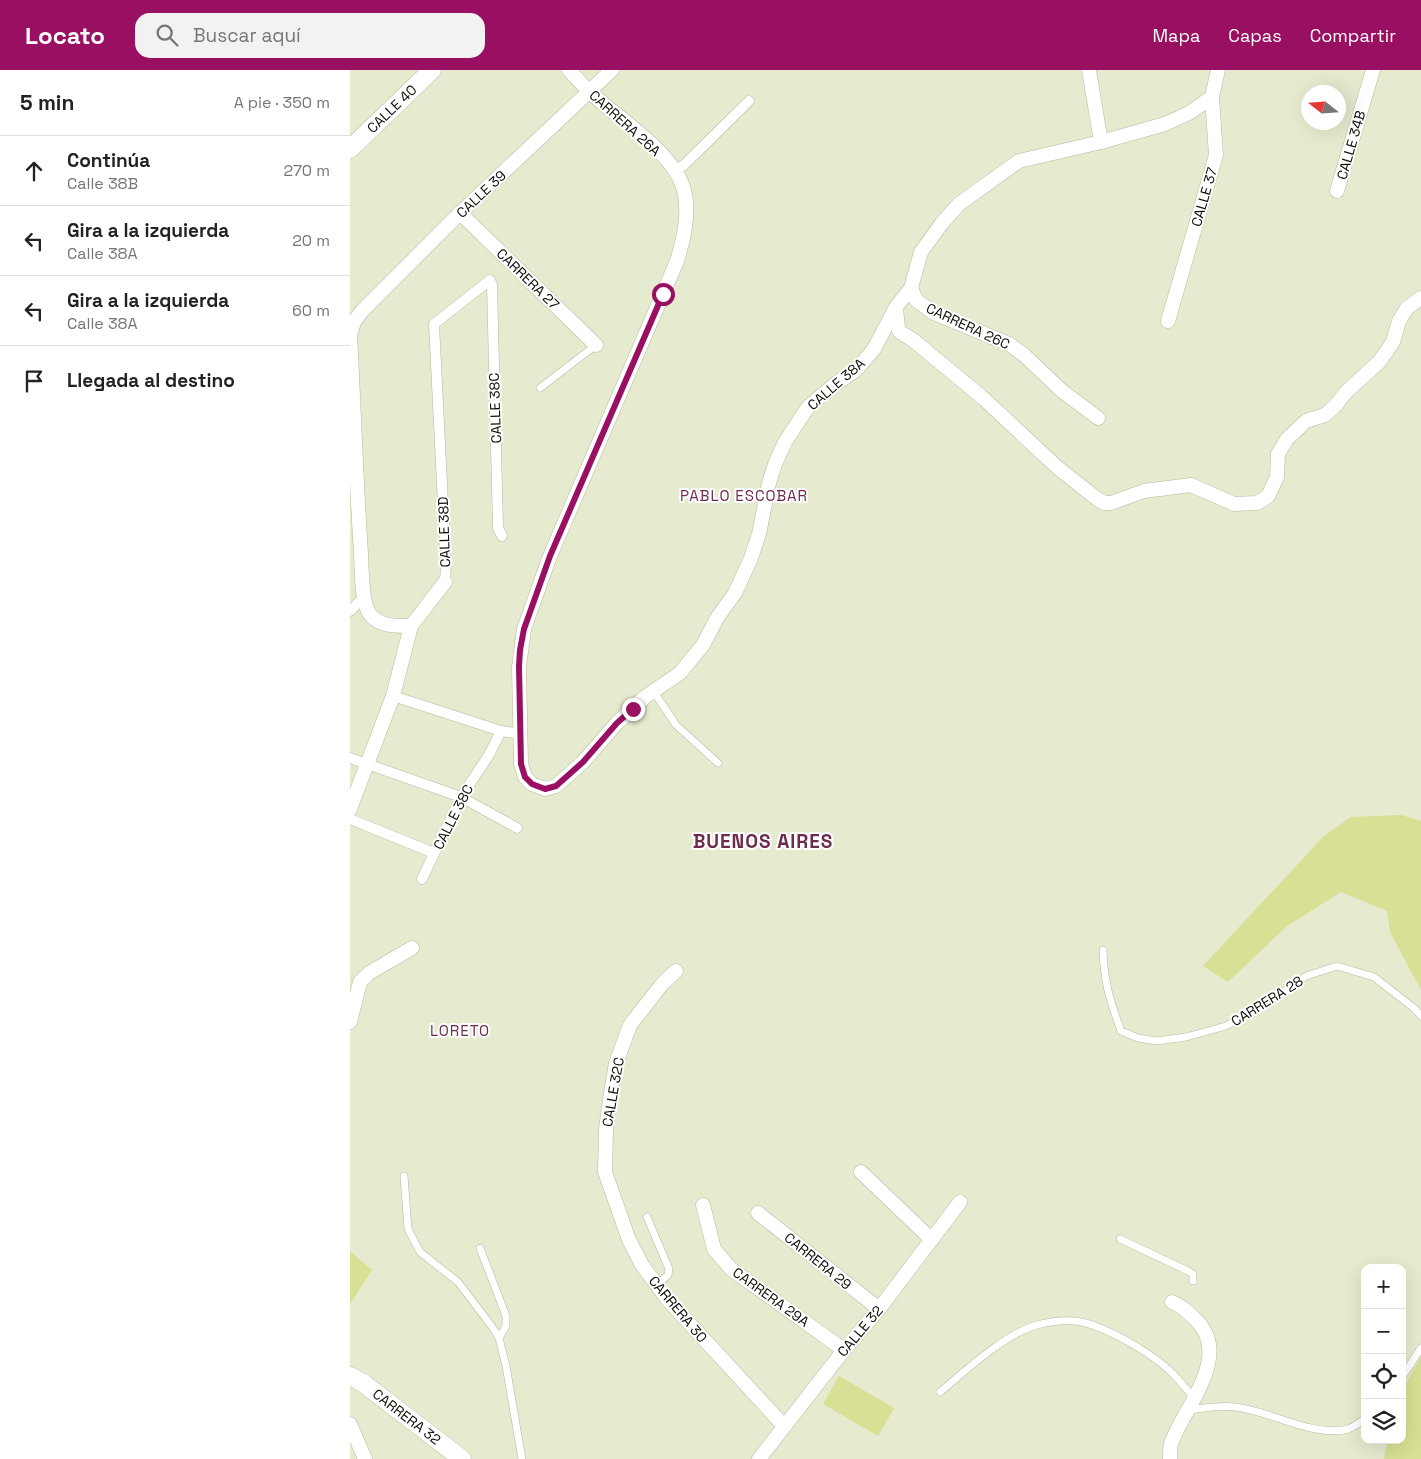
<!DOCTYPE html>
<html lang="es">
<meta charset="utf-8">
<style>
:root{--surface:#fff;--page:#f2f2f2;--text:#222;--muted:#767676;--line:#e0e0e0;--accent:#990f62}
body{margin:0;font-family:"Space Grotesk",sans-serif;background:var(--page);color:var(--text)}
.controls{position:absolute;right:15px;bottom:15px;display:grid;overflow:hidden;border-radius:10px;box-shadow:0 5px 20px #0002}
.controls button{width:45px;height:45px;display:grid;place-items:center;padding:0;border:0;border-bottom:1px solid var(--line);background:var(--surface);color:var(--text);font:25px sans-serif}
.compass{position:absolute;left:951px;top:15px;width:45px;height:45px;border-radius:50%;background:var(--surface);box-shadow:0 5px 20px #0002;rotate:287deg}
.stop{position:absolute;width:15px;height:15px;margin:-11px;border:4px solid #990f62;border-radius:50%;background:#fff}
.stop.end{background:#990f62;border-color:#fff;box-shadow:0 1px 5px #0008}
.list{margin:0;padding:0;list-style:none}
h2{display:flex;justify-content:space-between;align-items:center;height:65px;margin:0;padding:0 20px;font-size:21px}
h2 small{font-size:16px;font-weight:400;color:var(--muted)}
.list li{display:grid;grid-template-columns:32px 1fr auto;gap:15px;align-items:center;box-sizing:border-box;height:70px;padding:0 20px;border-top:1px solid var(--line)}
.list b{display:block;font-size:19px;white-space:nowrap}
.list p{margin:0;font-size:16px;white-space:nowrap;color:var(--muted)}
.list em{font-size:16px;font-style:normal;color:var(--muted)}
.icon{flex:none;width:28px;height:28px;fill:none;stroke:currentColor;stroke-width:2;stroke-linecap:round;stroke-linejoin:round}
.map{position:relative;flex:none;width:1071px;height:1389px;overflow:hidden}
header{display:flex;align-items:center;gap:30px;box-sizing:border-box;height:70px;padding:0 25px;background:var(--accent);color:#fff}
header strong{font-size:24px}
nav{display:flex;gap:28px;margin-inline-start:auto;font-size:18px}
.search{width:350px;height:45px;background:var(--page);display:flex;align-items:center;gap:12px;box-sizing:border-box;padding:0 18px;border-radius:15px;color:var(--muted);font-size:19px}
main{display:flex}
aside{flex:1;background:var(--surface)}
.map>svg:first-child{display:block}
.green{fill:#d8e095}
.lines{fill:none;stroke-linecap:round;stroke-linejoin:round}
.service-casing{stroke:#b6ba9f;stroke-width:8}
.pedestrian-casing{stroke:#b6ba9f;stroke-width:11}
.minor-casing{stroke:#b6ba9f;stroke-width:15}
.tertiary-casing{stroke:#b6ba9f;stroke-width:19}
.service{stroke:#fff;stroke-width:7}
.pedestrian{stroke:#fff;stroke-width:10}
.minor{stroke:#fff;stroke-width:14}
.tertiary{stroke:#fff;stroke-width:18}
.route{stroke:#990f62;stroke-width:6}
.labels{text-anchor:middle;stroke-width:4;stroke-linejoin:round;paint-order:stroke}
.street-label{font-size:14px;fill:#0b0c04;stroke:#fff}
.neighbourhood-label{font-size:15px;letter-spacing:1px;fill:#6d2c4d;stroke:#fff}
.district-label{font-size:19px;font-weight:bold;letter-spacing:1px;fill:#6d2c4d;stroke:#fff}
</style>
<header>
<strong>Locato</strong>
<div class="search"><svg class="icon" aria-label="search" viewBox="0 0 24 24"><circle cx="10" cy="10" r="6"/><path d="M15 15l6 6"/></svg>Buscar aquí</div>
<nav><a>Mapa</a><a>Capas</a><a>Compartir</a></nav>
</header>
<main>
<aside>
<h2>5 min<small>A pie · 350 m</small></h2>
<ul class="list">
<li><svg class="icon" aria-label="ahead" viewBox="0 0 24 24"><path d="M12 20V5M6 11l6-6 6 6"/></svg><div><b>Continúa</b><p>Calle 38B</p></div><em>270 m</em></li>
<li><svg class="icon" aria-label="left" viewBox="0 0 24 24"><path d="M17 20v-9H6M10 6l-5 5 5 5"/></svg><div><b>Gira a la izquierda</b><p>Calle 38A</p></div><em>20 m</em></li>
<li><svg class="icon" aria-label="left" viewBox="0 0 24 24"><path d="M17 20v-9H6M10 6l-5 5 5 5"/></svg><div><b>Gira a la izquierda</b><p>Calle 38A</p></div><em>60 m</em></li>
<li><svg class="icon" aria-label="arrive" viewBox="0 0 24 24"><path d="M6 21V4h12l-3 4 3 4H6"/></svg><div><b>Llegada al destino</b></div></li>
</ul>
</aside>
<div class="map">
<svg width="1071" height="1389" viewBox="0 0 1071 1389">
<rect width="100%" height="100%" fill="#e6eace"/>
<g class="green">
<path d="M1051,745L1071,751V920L1040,862L1037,841L991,822L937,856L878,912L853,896L973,767L1001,747Z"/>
<path d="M1,1182L22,1200L0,1234V1184Z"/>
<path d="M1071,1286V1389H1034L1038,1370H1052V1321Z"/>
<path d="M489,1306L544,1338L528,1366L473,1334Z"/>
</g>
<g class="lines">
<defs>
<g id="service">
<path d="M190,318L246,275"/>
<path d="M304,622L326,655L368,693"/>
<path d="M753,880C754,912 760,931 771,961L788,968L807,971L836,967L876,956L929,925L956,906L987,896L1024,907L1065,939L1071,946"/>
<path d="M54,1106L58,1159L70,1182L108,1212L143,1258L149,1268L156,1296L172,1389"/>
<path d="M297,1147L319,1199L318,1205L307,1215"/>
<path d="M770,1169L838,1201L843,1204V1211"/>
<path d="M130,1178L156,1246V1256L149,1268"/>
<path d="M1052,1307L1071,1278"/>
<path d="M590,1322C615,1301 656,1263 687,1255C698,1252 713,1250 724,1251C752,1253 805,1285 824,1305C831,1312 837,1320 844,1328"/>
<path d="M839,1340C855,1338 869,1335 885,1337C921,1341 964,1368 998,1359C1004,1357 1010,1352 1015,1349"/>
</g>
<g id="pedestrian">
<path d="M326,100L334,95L399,31"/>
<path d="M95,512L96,494L84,254L140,210L142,215L148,458L152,466"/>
<path d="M0,541L14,527"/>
<path d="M43,626L151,661L171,664"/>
<path d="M0,688L111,727L167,758"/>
<path d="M0,749L84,783"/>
<path d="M72,809L111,727L139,685L151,661"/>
</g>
<g id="minor">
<path d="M219,0C226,7 232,15 240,22C267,48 324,82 334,120C340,143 334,169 327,191L200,486L174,559L169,597L171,694L175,707L182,714L195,719L206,716L233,692L267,653L295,627L330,603L353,575L367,548L385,523L401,488L409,464L419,413L425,394L435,372L458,337L484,315L506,300L524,279L546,237L561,218L571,182L592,153L609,134L669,91L751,72L815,54L839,43L862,27"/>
<path d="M739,0L751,72"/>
<path d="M987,121L1023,0"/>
<path d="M110,143L246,275"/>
<path d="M561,218L566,230L584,243L659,274L674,285L712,321L748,348"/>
<path d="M546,238L548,258L550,262L563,270L633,328L708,398L746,428L754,433H761L794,421L841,415L884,434L907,433L918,426L927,407L928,384L937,369L956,351L975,345L986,335L996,322L1029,292L1043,272L1049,251L1057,238L1071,228"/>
<path d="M818,251L866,85L862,27L868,0"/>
<path d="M61,556C47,556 28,557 19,543C11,530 12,499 11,483C6,410 4,338 0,265L4,252L12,241L110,143L262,0"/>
<path d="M0,739L43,626L61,556L95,512"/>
<path d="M326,901L313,913L280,955L266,993L260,1029L256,1059L255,1102L279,1170L292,1195L318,1230L434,1356"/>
<path d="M0,952L10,912L19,903L62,878"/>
<path d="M511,1102L582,1170"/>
<path d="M353,1135L364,1179L381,1199L494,1280"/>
<path d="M408,1143L529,1239"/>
<path d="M0,1354L15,1389"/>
<path d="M409,1389L494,1280L529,1239L610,1132"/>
<path d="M820,1389C820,1384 820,1378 821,1374C834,1337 883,1286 846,1250C838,1242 832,1236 822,1232"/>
</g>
<g id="tertiary">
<path id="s1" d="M0,79L82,0"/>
<path id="s2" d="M0,1306L13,1313L112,1389"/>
</g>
</defs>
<use href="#service" class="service-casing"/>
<use href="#pedestrian" class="pedestrian-casing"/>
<use href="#minor" class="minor-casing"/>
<use href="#tertiary" class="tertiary-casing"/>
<use href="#service" class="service"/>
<use href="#pedestrian" class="pedestrian"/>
<use href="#minor" class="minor"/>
<use href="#tertiary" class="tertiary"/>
</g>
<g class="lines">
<path class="route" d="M283,639L267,653L233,692L206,716L195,719L182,714L175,707L171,694L169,596L170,580L174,559L200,486L313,224"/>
</g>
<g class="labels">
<g class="street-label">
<text dy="5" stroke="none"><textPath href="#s1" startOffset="58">CALLE 40</textPath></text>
<text transform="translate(275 53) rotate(42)" y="5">CARRERA 26A</text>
<text transform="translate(1001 75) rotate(-74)" y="5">CALLE 34B</text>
<text transform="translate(131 124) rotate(-43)" y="5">CALLE 39</text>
<text transform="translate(854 127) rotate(-74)" y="5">CALLE 37</text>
<text transform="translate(178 209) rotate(44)" y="5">CARRERA 27</text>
<text transform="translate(618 256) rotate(25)" y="5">CARRERA 26C</text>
<text transform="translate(486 314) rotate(-41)" y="5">CALLE 38A</text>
<text transform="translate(145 338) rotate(-92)" y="5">CALLE 38C</text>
<text transform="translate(94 462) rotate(-92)" y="5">CALLE 38D</text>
<text transform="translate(103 747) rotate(-63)" y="5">CALLE 38C</text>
<text transform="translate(917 931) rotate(-32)" y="5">CARRERA 28</text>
<text transform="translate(263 1022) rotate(-80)" y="5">CALLE 32C</text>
<text transform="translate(468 1191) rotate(39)" y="5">CARRERA 29</text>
<text transform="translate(421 1227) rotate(36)" y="5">CARRERA 29A</text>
<text transform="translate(328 1239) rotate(50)" y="5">CARRERA 30</text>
<text transform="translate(510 1261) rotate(-50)" y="5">CALLE 32</text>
<text dy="5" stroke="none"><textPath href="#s2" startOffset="70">CARRERA 32</textPath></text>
</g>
<g class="neighbourhood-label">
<text x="394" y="431">PABLO ESCOBAR</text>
<text x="110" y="966">LORETO</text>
</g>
<g class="district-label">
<text x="413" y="778">BUENOS AIRES</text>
</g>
</g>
</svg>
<div class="controls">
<button>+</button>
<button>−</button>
<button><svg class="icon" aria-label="locate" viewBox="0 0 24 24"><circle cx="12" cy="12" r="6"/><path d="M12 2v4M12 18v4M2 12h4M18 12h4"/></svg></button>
<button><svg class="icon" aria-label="layers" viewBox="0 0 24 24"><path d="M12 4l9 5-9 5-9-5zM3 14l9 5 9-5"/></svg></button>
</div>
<svg class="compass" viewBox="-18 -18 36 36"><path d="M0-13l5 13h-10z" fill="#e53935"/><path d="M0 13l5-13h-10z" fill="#767676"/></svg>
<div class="stop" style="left:313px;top:224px"></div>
<div class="stop end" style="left:283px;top:639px"></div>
</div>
</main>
